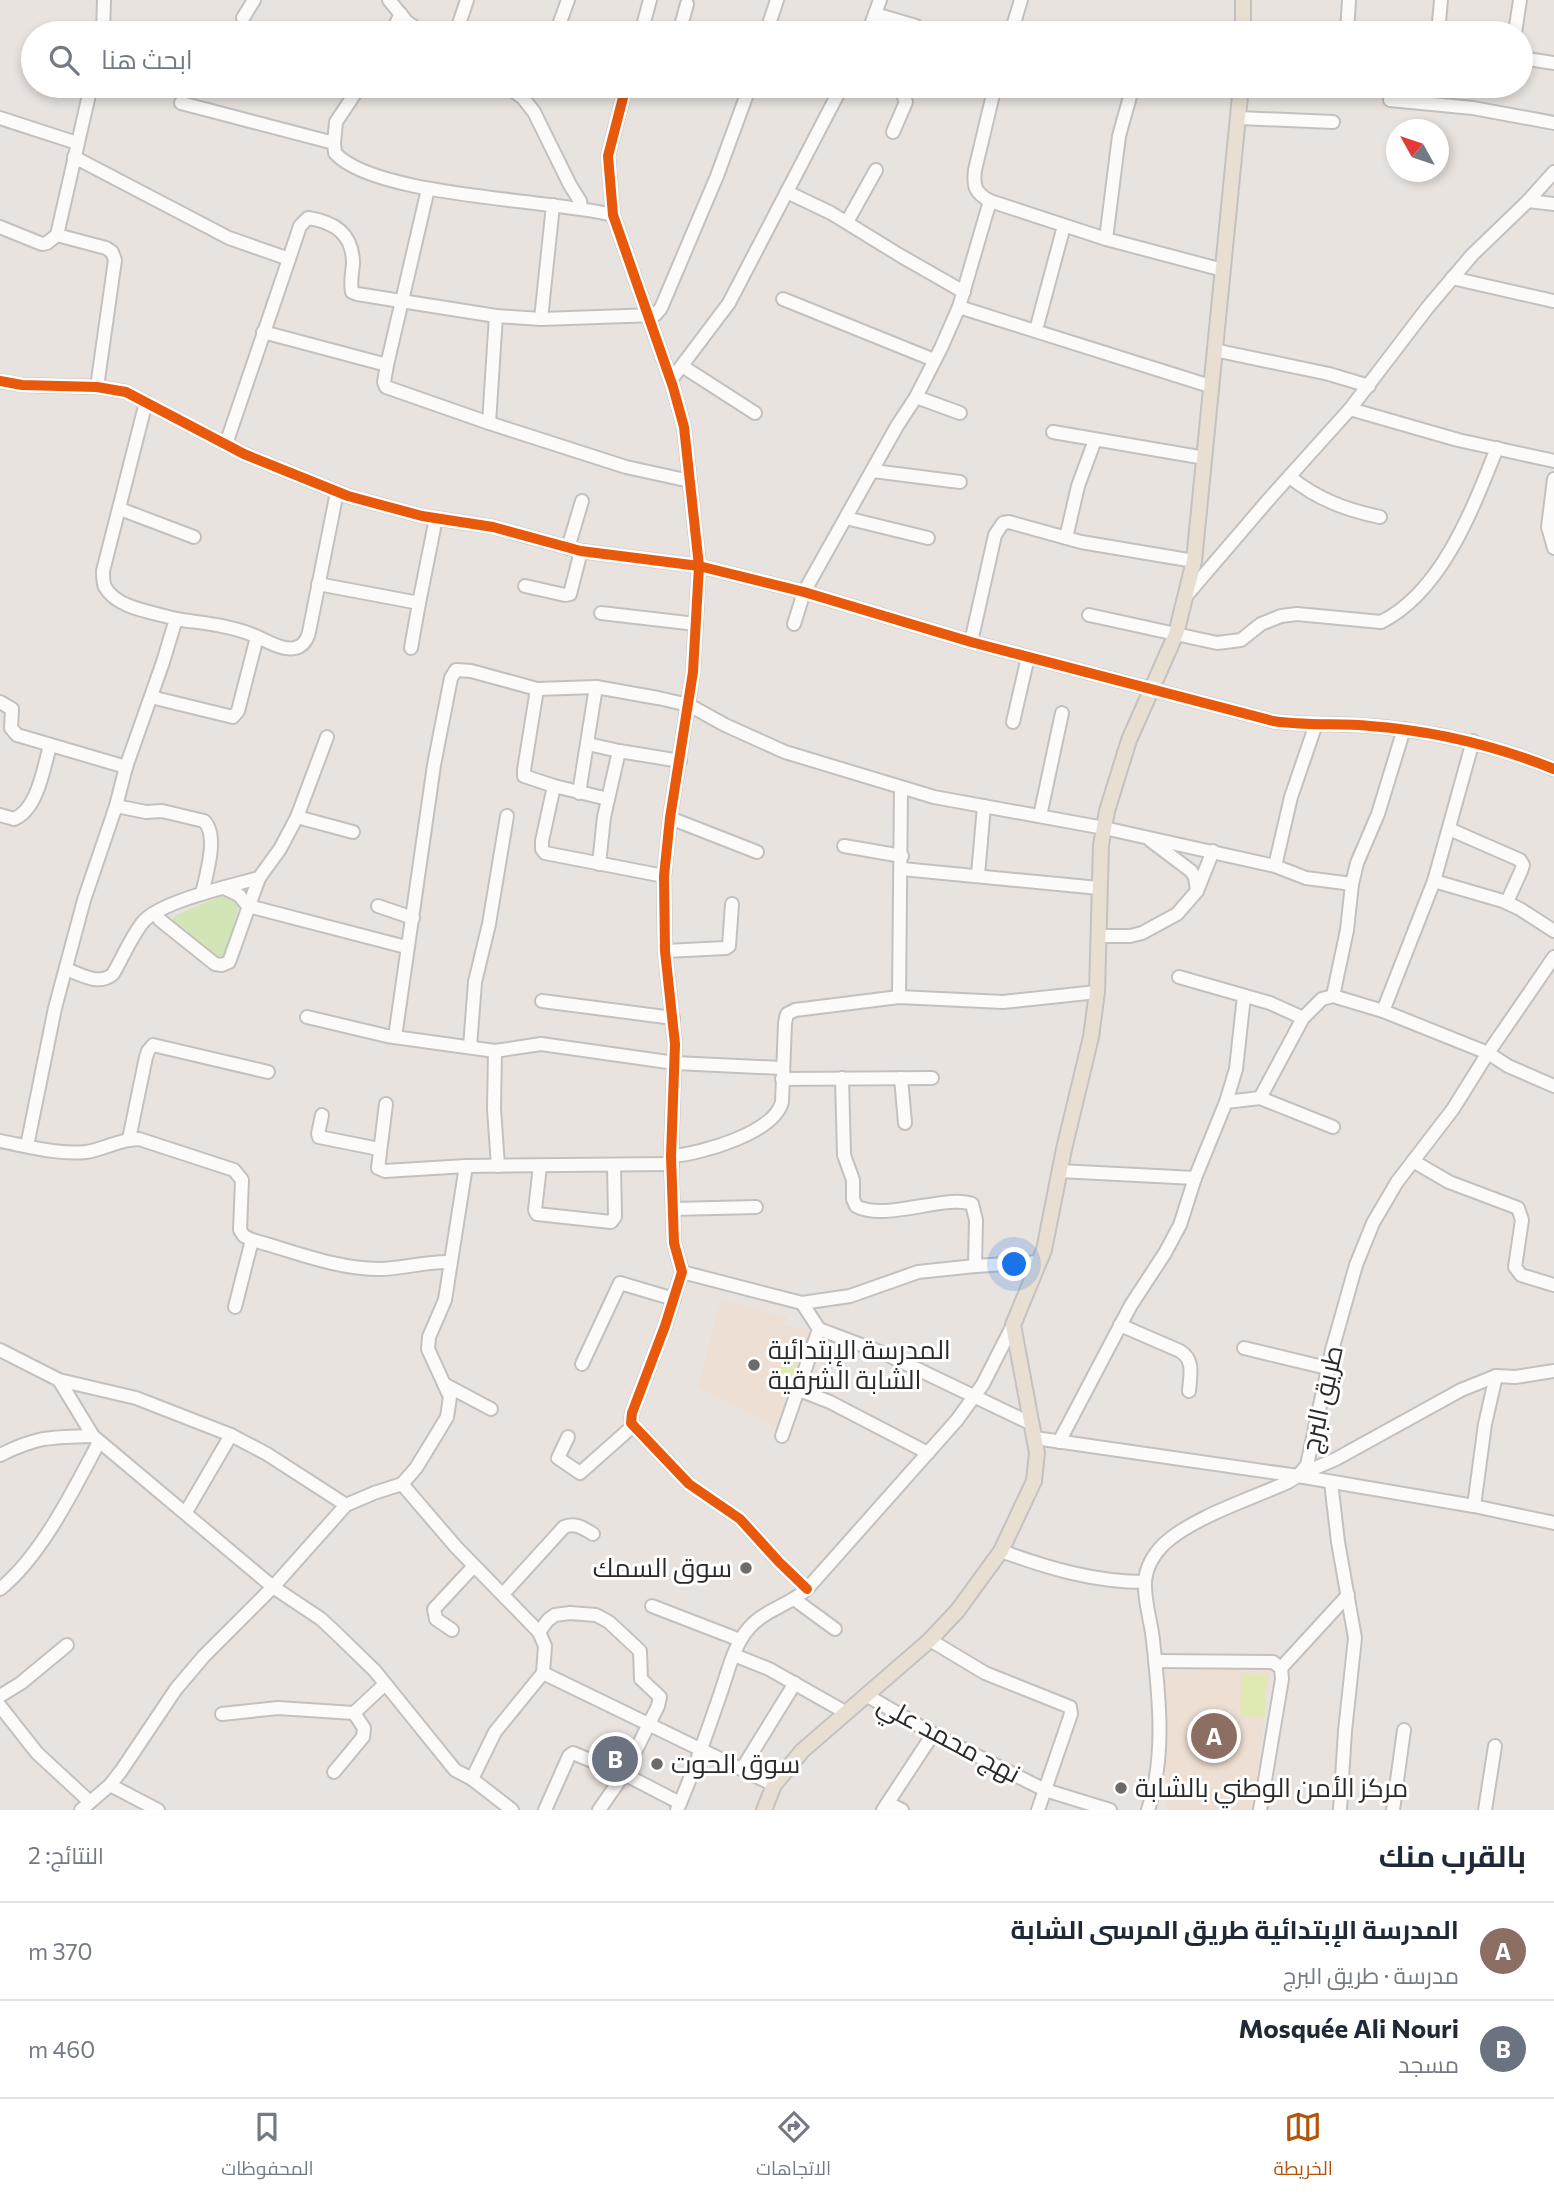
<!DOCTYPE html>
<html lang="ar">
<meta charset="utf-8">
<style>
:root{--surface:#fff;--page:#f6f6f7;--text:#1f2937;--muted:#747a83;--line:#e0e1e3;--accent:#b45309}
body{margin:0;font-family:Commissioner,Cairo,sans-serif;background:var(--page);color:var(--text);direction:rtl}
.compass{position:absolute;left:1386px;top:119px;width:63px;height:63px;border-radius:50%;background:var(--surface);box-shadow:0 4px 10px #0003;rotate:310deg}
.you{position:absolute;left:1015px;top:1265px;width:24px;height:24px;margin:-18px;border:5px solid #fff;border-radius:50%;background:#1a73e8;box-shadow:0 0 0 10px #1a73e833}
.badge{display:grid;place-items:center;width:46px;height:46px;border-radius:50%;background:var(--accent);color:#fff;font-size:23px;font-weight:700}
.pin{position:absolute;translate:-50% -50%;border:4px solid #fff;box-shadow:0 2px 7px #0006}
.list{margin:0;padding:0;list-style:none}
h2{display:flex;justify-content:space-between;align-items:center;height:91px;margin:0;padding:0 28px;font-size:30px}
h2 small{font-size:23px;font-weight:400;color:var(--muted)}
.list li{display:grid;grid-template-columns:46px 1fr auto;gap:21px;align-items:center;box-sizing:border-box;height:98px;padding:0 28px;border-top:2px solid var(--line)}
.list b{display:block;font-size:26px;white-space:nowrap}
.list p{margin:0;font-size:23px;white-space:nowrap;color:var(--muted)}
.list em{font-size:23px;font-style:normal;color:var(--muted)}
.icon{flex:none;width:38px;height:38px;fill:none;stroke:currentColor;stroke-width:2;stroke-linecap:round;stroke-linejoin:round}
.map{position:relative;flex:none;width:1554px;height:1810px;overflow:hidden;direction:ltr}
.search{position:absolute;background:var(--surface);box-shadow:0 4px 10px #0003;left:21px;right:21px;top:21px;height:77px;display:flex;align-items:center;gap:18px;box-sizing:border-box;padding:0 24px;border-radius:38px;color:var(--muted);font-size:26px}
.sheet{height:287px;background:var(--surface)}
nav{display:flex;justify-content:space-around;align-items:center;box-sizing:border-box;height:98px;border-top:2px solid var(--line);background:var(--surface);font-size:19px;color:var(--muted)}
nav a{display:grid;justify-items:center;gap:4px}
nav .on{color:var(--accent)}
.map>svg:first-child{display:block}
.education{fill:#eddfd3}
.green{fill:#d2e5b6}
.pitch{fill:#e0eab3}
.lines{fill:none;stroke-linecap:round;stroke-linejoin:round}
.minor-casing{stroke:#c2c1c1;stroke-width:16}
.major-casing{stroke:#c4c2c1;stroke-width:18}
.minor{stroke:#fcfbfa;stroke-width:12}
.major{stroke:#e8dfd2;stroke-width:14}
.cycleway-casing{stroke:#fff;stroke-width:15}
.cycleway{stroke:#e8590c;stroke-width:10}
.poi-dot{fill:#6d6b69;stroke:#fff;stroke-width:2.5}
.labels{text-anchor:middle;stroke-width:6;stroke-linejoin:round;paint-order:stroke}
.poi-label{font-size:26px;fill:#2a2a2a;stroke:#fff;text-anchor:start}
.street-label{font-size:26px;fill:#2a2a2a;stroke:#fff}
</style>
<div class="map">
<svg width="1554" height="1810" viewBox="0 0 1554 1810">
<rect width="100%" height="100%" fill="#e9e3df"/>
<g class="education">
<path d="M721,1300L788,1317L784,1325L806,1329L813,1343L777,1428L698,1387Z"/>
<path d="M1271,1669L1252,1810H1168L1166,1801L1165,1671Z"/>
</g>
<path class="green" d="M224,895L238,902L239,906L225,955L221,960L216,959L172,920L176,915Z"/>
<g class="pitch">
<path d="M785,1342L801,1346L793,1377L778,1373Z"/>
<path d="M1242,1674L1267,1676L1265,1717L1240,1716Z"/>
</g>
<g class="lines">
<defs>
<g id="minor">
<path d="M389,0L407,22L423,33"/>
<path d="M875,14L916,26"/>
<path d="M243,18L254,0"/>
<path d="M103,33L104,0"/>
<path d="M391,33L401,14"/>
<path d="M456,33L467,0"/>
<path d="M556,33L568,0"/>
<path d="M641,33L650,0"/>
<path d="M679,33L687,4"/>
<path d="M766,33L777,0"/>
<path d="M868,33L880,0"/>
<path d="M1011,33L1021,0"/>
<path d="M1347,33L1349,0"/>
<path d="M1438,33L1441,0"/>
<path d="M1515,33L1520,0"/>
<path d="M1521,58L1554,63"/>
<path d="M91,86L57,235L106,248L112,252L115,260L97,387"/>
<path d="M360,86L336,122L334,143L335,153C375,197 550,199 613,215"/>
<path d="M507,86L523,98L534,112L570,185L580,201L581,208"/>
<path d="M626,86L608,156L613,215L673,387L684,427L699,566L693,672L670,818L664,876L665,951L675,1044L671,1156L674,1243L682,1272L665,1326L632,1413L631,1423L689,1484L740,1519L779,1562L807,1589"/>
<path d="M890,86L902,92L906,102L893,132"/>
<path d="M995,86L975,170C973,186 975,193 990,201L1106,239L1223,270"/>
<path d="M1390,100L1473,108L1554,123"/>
<path d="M181,103L334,143"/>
<path d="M0,118L77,143"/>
<path d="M1239,118L1333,122"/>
<path d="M74,157L229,238L289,259L226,444"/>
<path d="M428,189L387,365L384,382L386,387L489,423L626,467L690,481"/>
<path d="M787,192L831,213L901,256L964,292"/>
<path d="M1528,201L1554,204"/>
<path d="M847,222L876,170"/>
<path d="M0,227L42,244L47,243L57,235"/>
<path d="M1106,239L1119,136L1133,86"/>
<path d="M289,259L300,226L308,218C336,222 353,235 353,264C352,274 350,282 352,292L357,294L496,316L541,319L655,315L661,308L717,176L750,86"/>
<path d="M1452,278L1553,301"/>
<path d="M783,299L934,360"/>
<path d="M959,307L1210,386"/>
<path d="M541,319L553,205"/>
<path d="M1036,330L1064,226"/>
<path d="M263,332L387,365"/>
<path d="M1214,350L1329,374L1369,386"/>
<path d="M682,366L755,413"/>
<path d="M671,380L729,303L842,86"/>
<path d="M0,381L22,385L97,387L126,392L244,454L348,496L422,516L493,527L581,551L699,566L804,592L971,642L1273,721C1305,726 1338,723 1370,726C1435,731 1494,745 1554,769"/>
<path d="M916,397L960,413"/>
<path d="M1350,409L1458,440L1554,461"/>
<path d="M489,423L496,316"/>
<path d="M1053,432L1205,458"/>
<path d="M873,471L960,482"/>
<path d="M1290,477C1317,499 1346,510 1380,517"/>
<path d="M1554,479L1548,527L1554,548"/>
<path d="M120,509L194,537"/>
<path d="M846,518L928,538"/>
<path d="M1066,538L1078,486L1095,440"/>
<path d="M568,548L582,501"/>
<path d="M318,584L419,603L411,648"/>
<path d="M525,586L565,595L570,594L581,551"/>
<path d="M1186,596L1270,498L1350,409L1428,307L1472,255L1528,201L1554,172"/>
<path d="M419,603L436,518"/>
<path d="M601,613L696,624"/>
<path d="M1089,615L1217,643L1241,640L1261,624L1281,616L1297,614L1381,622C1442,592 1473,508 1497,448"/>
<path d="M176,619C200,623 230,625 253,635C266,640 286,654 300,646C307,642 309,634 310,627L337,492"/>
<path d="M794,624L804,592L897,426L916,397L941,348L959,307L990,201"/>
<path d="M971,642L995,535L1003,523L1009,522L1081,542L1194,561"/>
<path d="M537,689L596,687L658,698L689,705L725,725L785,752L934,797L1104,828L1275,866L1306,878L1352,884L1347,930L1333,996"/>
<path d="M151,697L233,717L238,711L257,637"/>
<path d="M0,702L12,709L11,728L17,735L126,767"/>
<path d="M1013,722L1028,657"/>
<path d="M588,744L619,751"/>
<path d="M554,786L608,799"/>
<path d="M579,793L596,687"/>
<path d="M116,806L146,812L162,811L204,821C219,835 206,875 202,894"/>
<path d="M0,815L14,819C38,809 43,769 50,746"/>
<path d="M1040,816L1062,713"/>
<path d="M297,817L353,832"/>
<path d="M670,818L757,852"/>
<path d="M1449,829L1520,860L1523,865L1521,871L1507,902"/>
<path d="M1150,840L1191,871L1195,877L1197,891"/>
<path d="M844,846L902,856"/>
<path d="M599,864L604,817L619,751L680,761"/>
<path d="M1275,866L1291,797L1316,724"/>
<path d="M902,869L1099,888"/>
<path d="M978,875L984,806"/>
<path d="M1434,881L1503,901L1520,909L1554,931"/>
<path d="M1352,884L1357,863L1378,814L1404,729"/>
<path d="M224,888L239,895L248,906L406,947"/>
<path d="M378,906L413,918"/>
<path d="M155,913L160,920L215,964L222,965L229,962L259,878L280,849L297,817L327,737"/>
<path d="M1099,936H1130L1142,933L1177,914L1197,891L1213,851"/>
<path d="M665,951L726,948L729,946L732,904"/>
<path d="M66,969C82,975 99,986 113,974C123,957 131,937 143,922C161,901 231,886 259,878"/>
<path d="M1179,977L1270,1003L1303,1018"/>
<path d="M899,997L901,788"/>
<path d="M542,1001L673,1018"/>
<path d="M1383,1011L1434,881L1473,741"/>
<path d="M307,1017L387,1036L495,1051L541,1044L675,1063L782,1068"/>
<path d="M395,1037L434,765L451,678L456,670L471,671L537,689L524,770V776L554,786L542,841V849L545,853L664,876"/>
<path d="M470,1047L475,982L489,924L507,816"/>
<path d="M495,1051L494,1109L498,1166"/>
<path d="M842,1078L844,1155L853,1180V1199L856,1206C885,1222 945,1194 972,1204L976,1220L975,1266"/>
<path d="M901,1078L905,1123"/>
<path d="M782,1079L932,1078"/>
<path d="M1260,1098L1303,1018L1322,999L1333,996L1383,1011L1488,1053L1508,1066L1554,1086"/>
<path d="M1226,1102L1260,1098L1333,1127"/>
<path d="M386,1104L378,1168L385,1171L466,1166"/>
<path d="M322,1115L318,1134L319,1137L379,1149"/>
<path d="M129,1139L146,1057L148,1051L153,1045L268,1072"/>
<path d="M0,1141C27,1146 59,1155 86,1152C105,1149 120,1139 139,1139L234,1170L242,1180L240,1230L244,1236L252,1240C293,1251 336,1269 379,1269C403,1269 426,1261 450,1262"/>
<path d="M27,1146L55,1008L84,900L116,806L126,767L163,662L176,619C154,612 117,609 105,587C103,583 103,576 103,571L146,402"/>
<path d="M671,1156C701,1154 774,1133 782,1102L785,1023L787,1014L795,1010L899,997L1003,1002L1097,992"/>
<path d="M1413,1161L1449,1182L1518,1208L1522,1220L1515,1267L1521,1275L1554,1285"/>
<path d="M540,1166L535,1210L537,1214L611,1222L615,1217L614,1165"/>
<path d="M1059,1171L1195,1178"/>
<path d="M673,1209L756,1207"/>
<path d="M682,1272L802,1303L850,1296L918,1272L975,1266L1039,1262"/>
<path d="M802,1303L819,1329L888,1355L1032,1424"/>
<path d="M235,1307L252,1240"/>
<path d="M1120,1325L1180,1351C1195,1360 1190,1376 1189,1391"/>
<path d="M1244,1348L1327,1368"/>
<path d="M0,1350L59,1380L136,1398L231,1435L267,1454L346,1505"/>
<path d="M582,1364L620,1283L674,1299"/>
<path d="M59,1380L93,1436L273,1587L321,1619L337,1634L375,1671L455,1770L472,1779L512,1810"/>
<path d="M444,1384L491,1409"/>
<path d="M799,1390L830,1402L928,1453"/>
<path d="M782,1436L819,1329"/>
<path d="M568,1437L558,1458L580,1473L633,1426"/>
<path d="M1035,1438L1298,1476L1474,1506L1554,1523"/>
<path d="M1059,1442L1131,1305L1165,1253L1180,1225L1195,1178L1226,1102L1236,1069L1244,996"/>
<path d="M0,1455C39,1436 51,1437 93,1436"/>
<path d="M1301,1474L1336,1459L1461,1390L1496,1376L1515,1377L1554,1371"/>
<path d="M1331,1482L1338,1542L1355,1638L1345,1731L1340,1810"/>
<path d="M402,1484L456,1547L539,1632L545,1646L543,1673L774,1785"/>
<path d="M1474,1506L1485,1424L1496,1376"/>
<path d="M186,1512L231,1435"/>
<path d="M1001,1551C1048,1568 1094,1582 1145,1582"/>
<path d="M0,1589C42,1555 74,1489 99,1442"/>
<path d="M503,1594L564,1527C575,1522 583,1528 593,1534"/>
<path d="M794,1599L835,1629"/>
<path d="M652,1606L740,1640"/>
<path d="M452,1630L436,1619L434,1609L474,1566"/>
<path d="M539,1632L548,1620L555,1615L570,1613L596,1615L609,1622L640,1651L641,1679L660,1697L658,1706L624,1774L599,1810"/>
<path d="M930,1640L985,1673L1070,1707L1071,1714L1038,1810"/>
<path d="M734,1655L769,1669L845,1712"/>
<path d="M1155,1661L1273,1662L1281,1668L1282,1679L1260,1810"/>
<path d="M1281,1668L1348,1595"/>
<path d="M866,1695L933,1734L1045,1790L1110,1810"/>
<path d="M0,1696L21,1683L67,1645"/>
<path d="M0,1706L37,1753L90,1802"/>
<path d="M222,1714L278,1708L354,1713L385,1684"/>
<path d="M742,1769L795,1683"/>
<path d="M334,1772L363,1737L364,1728L354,1713"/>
<path d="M624,1774L680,1803"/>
<path d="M472,1779L495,1732L543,1673"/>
<path d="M110,1785L158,1810"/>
<path d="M888,1803L902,1810"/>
<path d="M81,1810L110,1785L121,1771L176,1689L204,1656L273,1587L346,1505L374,1493L402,1484L416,1468L435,1437L447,1417L450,1397L428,1349L429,1337L445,1300L466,1166L672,1164"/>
<path d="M545,1810L569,1756L573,1753L597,1763L611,1740L634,1751"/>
<path d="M677,1810C694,1772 707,1732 721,1692C728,1671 734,1645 749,1628C764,1610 790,1605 807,1589L957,1420L983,1384L1013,1325"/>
<path d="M883,1810L933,1734"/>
<path d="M1148,1810C1166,1756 1159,1696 1153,1640C1151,1621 1144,1601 1145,1582C1146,1567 1154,1554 1164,1544C1193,1517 1251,1499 1288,1482L1298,1476L1307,1465L1332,1350L1356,1265L1373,1223L1397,1182L1453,1109L1488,1053L1554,957"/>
<path d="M1393,1810L1404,1730"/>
<path d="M1485,1810L1495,1746"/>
</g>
<g id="major">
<path d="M1243,0V33"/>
<path d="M764,1810L774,1785L802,1751L930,1640L958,1610L1001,1551L1034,1481L1037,1453L1013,1325L1044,1250L1064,1149L1091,1037L1097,992L1101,845L1107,811L1129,740L1176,634L1194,561L1241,86"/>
</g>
</defs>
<use href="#minor" class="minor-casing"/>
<use href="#major" class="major-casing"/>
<use href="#minor" class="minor"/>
<use href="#major" class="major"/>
<defs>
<g id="cycleway">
<path d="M626,86L608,156L613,215L673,387L684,427L699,566L693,672L670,818L664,876L665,951L675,1044L671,1156L674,1243L682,1272L665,1326L632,1413L631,1423L689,1484L740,1519L779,1562L807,1589"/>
<path d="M0,381L22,385L97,387L126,392L244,454L348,496L422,516L493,527L581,551L699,566L804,592L971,642L1273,721C1305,726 1338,723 1370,726C1435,731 1494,745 1554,769"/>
</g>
</defs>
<use href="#cycleway" class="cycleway-casing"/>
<use href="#cycleway" class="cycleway"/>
</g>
<g class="poi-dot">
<circle cx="754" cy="1365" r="7"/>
<circle cx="746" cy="1568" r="7"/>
<circle cx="657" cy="1764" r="7"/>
<circle cx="1121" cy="1788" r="7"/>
</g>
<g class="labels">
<g class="poi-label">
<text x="768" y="1359">المدرسة الإبتدائية<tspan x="768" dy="30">الشابة الشرقية</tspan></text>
<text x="732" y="1577" text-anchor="end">سوق السمك</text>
<text x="671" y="1773">سوق الحوت</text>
<text x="1135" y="1797">مركز الأمن الوطني بالشابة</text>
</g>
<g class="street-label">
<text transform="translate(1322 1399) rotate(-77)" y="9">طريق البرج</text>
<text transform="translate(949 1739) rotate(28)" y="9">نهج محمد علي</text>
</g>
</g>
</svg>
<svg class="compass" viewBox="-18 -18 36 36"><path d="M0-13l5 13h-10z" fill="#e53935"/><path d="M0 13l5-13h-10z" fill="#747a83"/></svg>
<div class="you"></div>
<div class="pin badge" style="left:1214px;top:1736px;background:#8d6e63">A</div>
<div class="pin badge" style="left:615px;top:1759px;background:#6b7280">B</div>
<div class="search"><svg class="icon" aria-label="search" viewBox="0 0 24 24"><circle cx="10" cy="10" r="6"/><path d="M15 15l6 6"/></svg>ابحث هنا</div>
</div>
<section class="sheet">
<h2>بالقرب منك<small>النتائج: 2</small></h2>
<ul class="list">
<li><span class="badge" style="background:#8d6e63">A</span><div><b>المدرسة الإبتدائية طريق المرسى الشابة</b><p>مدرسة · طريق البرج</p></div><em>370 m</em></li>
<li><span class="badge" style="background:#6b7280">B</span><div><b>Mosquée Ali Nouri</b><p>مسجد</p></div><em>460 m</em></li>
</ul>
</section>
<nav>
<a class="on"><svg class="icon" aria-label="map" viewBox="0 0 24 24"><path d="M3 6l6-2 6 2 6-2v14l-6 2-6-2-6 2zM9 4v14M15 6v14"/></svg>الخريطة</a>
<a><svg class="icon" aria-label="directions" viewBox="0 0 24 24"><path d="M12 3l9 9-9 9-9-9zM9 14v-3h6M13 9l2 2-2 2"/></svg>الاتجاهات</a>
<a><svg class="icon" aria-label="saved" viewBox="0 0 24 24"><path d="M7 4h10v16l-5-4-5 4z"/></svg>المحفوظات</a>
</nav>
